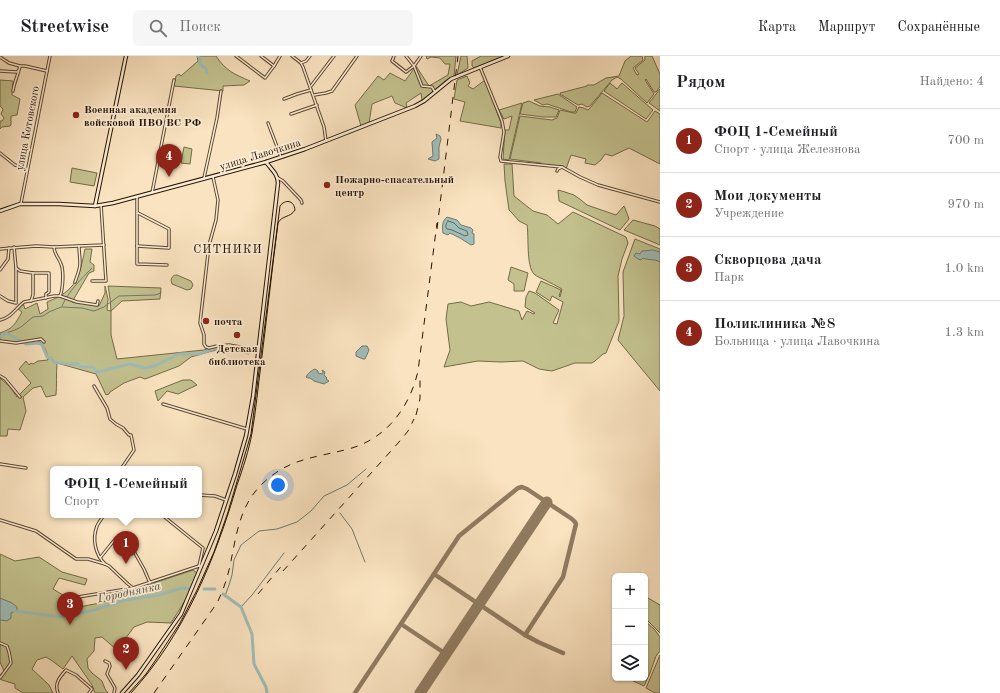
<!DOCTYPE html>
<html lang="ru">
<meta charset="utf-8">
<style>
:root{--surface:#fff;--page:#f6f6f6;--text:#202124;--muted:#757577;--line:#e0e0e0;--accent:#8f2418}
body{margin:0;font-family:"Old Standard TT",serif;background:var(--page);color:var(--text)}
.controls{position:absolute;right:12px;bottom:12px;display:grid;overflow:hidden;border-radius:6px;box-shadow:0 1px 3px #0004}
.controls button{width:36px;height:36px;display:grid;place-items:center;padding:0;border:0;border-bottom:1px solid var(--line);background:var(--surface);color:var(--text);font:20px sans-serif}
.you{position:absolute;left:278px;top:429px;width:14px;height:14px;margin:-10px;border:3px solid #fff;border-radius:50%;background:#1a73e8;box-shadow:0 0 0 6px #1a73e833}
.badge{display:grid;place-items:center;width:26px;height:26px;border-radius:50%;background:var(--accent);color:#fff;font-size:13px;font-weight:700}
.pin{position:absolute;translate:-50% -33px;filter:drop-shadow(0 1px 2px #0008)}
.pin::after{content:'';position:absolute;top:21px;width:14px;height:12px;background:inherit;clip-path:polygon(0 0,100% 0,50% 100%)}
.popup{position:absolute;left:50px;top:410px;width:152px;height:52px;box-sizing:border-box;display:grid;place-content:center;border-radius:6px;background:var(--surface);filter:drop-shadow(0 1px 3px #0005);font-size:13px;white-space:nowrap;color:var(--muted)}
.popup b{font-size:15px;color:var(--text)}
.popup::after{content:'';position:absolute;left:50%;top:100%;margin-left:-8px;border:8px solid transparent;border-top-color:var(--surface)}
.list{margin:0;padding:0;list-style:none}
h2{display:flex;justify-content:space-between;align-items:center;height:52px;margin:0;padding:0 16px;font-size:17px}
h2 small{font-size:13px;font-weight:400;color:var(--muted)}
.list li{display:grid;grid-template-columns:26px 1fr auto;gap:12px;align-items:center;box-sizing:border-box;height:64px;padding:0 16px;border-top:1px solid var(--line)}
.list b{display:block;font-size:15px;white-space:nowrap}
.list p{margin:0;font-size:13px;white-space:nowrap;color:var(--muted)}
.list em{font-size:13px;font-style:normal;color:var(--muted)}
.icon{flex:none;width:22px;height:22px;fill:none;stroke:currentColor;stroke-width:2;stroke-linecap:round;stroke-linejoin:round}
.map{position:relative;flex:none;width:660px;height:637px;overflow:hidden}
header{display:flex;align-items:center;gap:24px;box-sizing:border-box;height:56px;padding:0 20px;background:var(--surface);border-bottom:1px solid var(--line)}
header strong{font-size:19px}
nav{display:flex;gap:22px;margin-inline-start:auto;font-size:14px}
.search{width:280px;height:36px;background:var(--page);display:flex;align-items:center;gap:10px;box-sizing:border-box;padding:0 14px;border-radius:6px;color:var(--muted);font-size:15px}
main{display:flex}
aside{flex:1;background:var(--surface)}
.map>svg:first-child{display:block}
.green{fill:#c3c28f;stroke:#746a48}
.water{fill:#9fbdb9;stroke:#6f796f}
.lines{fill:none;stroke-linecap:round;stroke-linejoin:round}
.shore{stroke:#62685c;stroke-width:1}
.stream{stroke:#6f796f;stroke-width:1}
.river{stroke:#9fbdb9;stroke-width:3}
.taxiway{stroke:#907b60;stroke-width:4.5}
.runway{stroke:#907b60;stroke-width:11}
.street-casing{stroke:#5b4730;stroke-width:3.5}
.secondary-casing{stroke:#261300;stroke-width:4.5}
.street{stroke:#fcedd6;stroke-width:1.5}
.secondary{stroke:#fcedd6;stroke-width:2.5}
.tram{stroke:#261300;stroke-width:1}
.rail{stroke:#261300;stroke-width:1;stroke-dasharray:7 7;stroke-linecap:butt}
.poi-dot{fill:#8f2418;stroke:#fcedd6;stroke-width:1.5}
.labels{text-anchor:middle;stroke-width:3.5;stroke-linejoin:round;paint-order:stroke}
.poi-label{font-size:11px;font-weight:bold;fill:#261300;stroke:#fcedd6;text-anchor:start}
.street-label{font-size:11px;fill:#261300;stroke:#fcedd6}
.neighbourhood-label{font-size:12px;letter-spacing:1px;fill:#261300;stroke:#fcedd6}
.water-label{font-size:12px;font-style:italic;fill:#504e41;stroke:#fcedd6}
</style>
<header>
<strong>Streetwise</strong>
<div class="search"><svg class="icon" aria-label="search" viewBox="0 0 24 24"><circle cx="10" cy="10" r="6"/><path d="M15 15l6 6"/></svg>Поиск</div>
<nav><a>Карта</a><a>Маршрут</a><a>Сохранённые</a></nav>
</header>
<main>
<div class="map">
<svg width="660" height="637" viewBox="0 0 660 637">
<rect width="100%" height="100%" fill="#fae3c0"/>
<filter id="stains"><feTurbulence type="fractalNoise" baseFrequency=".005" numOctaves="4"/><feColorMatrix values="0 0 0 0 .2 0 0 0 0 .09 0 0 0 0 .02 0 0 0 .5 -.17"/></filter>
<radialGradient id="worn" r=".72"><stop offset=".6" stop-color="#630" stop-opacity="0"/><stop offset="1" stop-color="#630" stop-opacity=".3"/></radialGradient>
<g class="green">
<path d="M197,0H216C226,15 234,18 250,25L244,29L223,30V35L174,30L176,20L179,18L181,20L198,5Z"/>
<path d="M426,0H456L454,20L445,25L430,38L422,44L421,37L406,47L407,52L395,47L392,40L372,48L369,67L361,70L355,49L378,20L384,24L390,17L405,25L416,10L429,30L448,19L450,8H445L440,2L431,1L427,3Z"/>
<path d="M461,0H467L468,12L457,19Z"/>
<path d="M481,0H505L474,12L472,10V5Z"/>
<path d="M631,0H642L643,4L633,12L637,19L639,18L635,12L645,4V0H652L660,18V31L656,36H654L646,23L645,24L654,38L647,47L621,23L617,21L612,24L590,50L587,51L582,48L578,49L560,38V37L587,30V29H594L606,22L619,20L625,5Z"/>
<path d="M467,20L470,27L468,30L473,33L485,24L501,67V72L460,65L465,46L454,43L457,24Z"/>
<path d="M0,24L13,25L12,39L20,43L17,59L11,60V69L10,70L2,71L0,73V65H2L4,62L1,58L3,53L0,50Z"/>
<path d="M610,27L617,33L622,27L653,54L646,63L604,35Z"/>
<path d="M660,33V55L649,47Z"/>
<path d="M602,37L647,66L655,55L660,58V108L629,92L612,100L605,98L601,104L595,109L585,107L586,103L571,99L566,113L564,111L542,109L541,107L510,103L520,60L552,64L557,62L560,54L574,57H576L579,51L584,52L588,54L591,51Z"/>
<path d="M558,38L577,51L575,56H571L547,48L543,49L534,44Z"/>
<path d="M529,45L540,50L550,51L559,54L556,61H543L520,58L523,47Z"/>
<path d="M522,47L509,104L503,103L505,74H509L512,60L504,63L499,54Z"/>
<path d="M184,91L192,93L190,108L181,107Z"/>
<path d="M504,108H512L514,140L533,155L547,159L558,168L573,156L626,181L628,187L622,203L618,220L619,265L606,297L603,298L595,305L592,307H575L552,315L539,313L523,305L501,306L478,305L444,311L450,294L446,263L448,248L461,246L471,250L489,246L519,255L522,264L527,255L534,258L535,257L525,251L526,241L529,235L535,237L559,254L553,267L557,268L563,246L552,240L550,245L536,236L541,225L561,234L559,240L560,241L562,233C556,230 551,227 545,224C541,222 537,221 534,218C526,210 529,180 527,169L519,165L512,157L509,154L505,125Z"/>
<path d="M72,112L97,117L94,130L70,126Z"/>
<path d="M558,134L565,136L574,139L581,144L587,149L616,159L624,150L625,152L629,163L620,174L559,145Z"/>
<path d="M633,164L655,170L660,173V189L624,174Z"/>
<path d="M635,183L660,193V335L636,306L618,284L624,260L623,216Z"/>
<path d="M85,193H92L90,206L94,209V215L89,217L72,246L99,250L105,237V230L108,243L107,254L111,255L110,242L108,230L161,232L160,243L122,245L111,255V279L117,303L204,294L219,290H230L252,294L249,298L244,297L238,294L226,293L212,295L191,301L179,310L145,323L140,321L124,327L110,336L109,338L106,339L96,318L57,307C56,318 57,329 56,339L46,341L41,330L33,332L23,341L26,355L20,374L8,373L7,380H0V322L10,331L17,341L31,327L19,313L26,305L29,309L31,307L33,308L38,305L48,304C47,293 41,282 29,284C27,285 25,286 23,286C16,287 7,285 0,285V277C14,272 15,268 22,256L18,253L23,247L25,253L37,247L40,258L48,253L47,246C77,234 79,222 85,193Z"/>
<path d="M511,211L528,217L524,235H514V228L508,224Z"/>
<path d="M177,219L191,225L193,229L191,233L187,234L172,228L171,224C172,221 173,219 177,219Z"/>
<path d="M183,324H191L197,329L178,338L167,335L158,345L155,335Z"/>
<path d="M0,498L15,505L39,501L62,516L87,523L85,529L59,522L53,533L71,544L74,552L100,547L130,535L193,514L197,517L188,540L171,567L147,566L134,571L117,594L102,581L95,582L94,595L87,603L88,612L92,617L102,625L105,633L108,637H95L92,629L72,600L63,613L51,604L46,601L37,604L32,613L49,629L53,637H23L15,632V628L2,624L0,623V619L4,615L0,606Z"/>
<path d="M648,542L660,549V577L645,562V545Z"/>
<path d="M645,565L654,573L660,581V595L656,600L650,617L644,630L629,623V622H645Z"/>
<path d="M660,599V637H655L646,632Z"/>
</g>
<g class="water">
<path d="M436,78L440,80L441,83L439,91V103L435,105L428,103L433,100L432,86L437,82Z"/>
<path d="M447,161L457,164L461,169L471,172L473,174L472,177L474,178V188L471,189L460,182L450,177L448,179L443,177C442,171 442,165 447,161Z"/>
<path d="M653,194L660,196V206C653,202 649,205 643,202L641,204L638,203L634,200L636,197L640,198L642,195Z"/>
<path d="M362,290H367L369,294L365,303H363L356,300V296Z"/>
<path d="M315,313L318,315V317L322,318L323,316L322,314L325,316L324,319L327,322L326,323L329,325L324,328L314,325L310,322H308L306,321C307,318 312,314 315,313Z"/>
<path d="M0,542L12,547L17,551V554L11,557V562L7,565L0,564Z"/>
</g>
<g class="lines">
<path class="shore" d="M448,165L454,167L459,172L467,175L468,179L465,180L452,174L447,173C445,171 446,167 448,165Z"/>
<g class="stream">
<path d="M62,250C68,236 81,223 92,212"/>
<path d="M6,277L15,274L21,271L33,261L43,260L49,256L61,251L82,252L94,255L104,251L119,240L155,239L161,237"/>
<path d="M340,457L352,473L365,506"/>
<path d="M225,540L229,529L232,519L234,504L241,489L259,475L277,473L297,466L311,455L324,440L347,429L366,413"/>
<path d="M241,551L252,539L284,497"/>
</g>
<g class="river">
<path d="M198,0L200,3V8L206,13L207,17"/>
<path d="M0,281L6,277L26,288L38,287L42,289L47,301L51,302L54,306C63,307 70,310 78,307V309L82,311H93L97,316L130,308L145,312L155,310L179,298H199L213,293L227,291L243,293"/>
<path d="M204,533H215"/>
<path d="M223,538L241,551L252,578L254,608L266,631L267,637"/>
<path d="M14,555L62,561L94,554L125,544L158,539L182,532L190,533"/>
</g>
<g class="taxiway">
<path d="M434,518L459,480L518,432L522,431L527,433L572,463L575,466L576,468L563,521L525,579"/>
<path d="M401,568L446,598"/>
<path d="M355,637L434,518L525,579L538,586L563,597"/>
</g>
<path class="runway" d="M420,637L547,446"/>
<defs>
<g id="street">
<path d="M236,0L265,22L274,10L280,0"/>
<path d="M261,0L274,10"/>
<path d="M292,0L301,7L303,11L324,71L326,85"/>
<path d="M394,0L392,5L406,16L414,10L421,0"/>
<path d="M406,0L414,10L422,30L432,31L435,36"/>
<path d="M0,1L9,7L20,10H25L47,15"/>
<path d="M301,7L306,5L310,0"/>
<path d="M480,11L502,65L504,76L500,101L501,105L562,111"/>
<path d="M0,15L17,16L18,15"/>
<path d="M311,30L334,0"/>
<path d="M13,35C14,27 18,19 20,10"/>
<path d="M314,39L326,37L332,35L357,0"/>
<path d="M284,43L297,38L311,34"/>
<path d="M291,58L317,49"/>
<path d="M268,67L281,101"/>
<path d="M0,97L15,109L18,110"/>
<path d="M557,115L558,113L562,111L580,121L598,129L660,146"/>
<path d="M213,121L218,144L216,164L209,189L200,267L204,279V288L206,291L209,292L217,290L229,289L245,292L258,293"/>
<path d="M204,122L217,62L221,35"/>
<path d="M278,122L283,125L301,144L302,147"/>
<path d="M152,137L158,106L174,24"/>
<path d="M137,141V208L167,209"/>
<path d="M21,147L50,0"/>
<path d="M137,190L169,192V173L138,157"/>
<path d="M54,191C54,198 59,202 61,208C64,215 63,233 60,240"/>
<path d="M0,193L36,190L54,191L104,189"/>
<path d="M16,212L20,215L33,217V239L31,245"/>
<path d="M0,214L8,203L9,192"/>
<path d="M33,217H49V236L46,238V242"/>
<path d="M92,225H106L101,149"/>
<path d="M75,226C77,220 80,214 80,207C80,201 79,196 79,190"/>
<path d="M0,240L8,245L16,247V212L14,191"/>
<path d="M0,264C12,261 15,253 24,246L54,240H60L77,246L97,249L98,245"/>
<path d="M0,285L16,287L41,283L44,286"/>
<path d="M0,320L5,323L20,341"/>
<path d="M94,330L107,352L110,363L116,368L123,372L129,379H131L134,394L121,413"/>
<path d="M163,348L247,373"/>
<path d="M0,408L26,412"/>
<path d="M199,439L215,440L226,444"/>
<path d="M104,459C102,462 99,466 97,470C92,483 95,498 105,508"/>
<path d="M162,459L203,492L199,510"/>
<path d="M0,464L36,475L76,503H88L105,508L109,510L128,528L133,532L199,510L201,511"/>
<path d="M100,502L116,482H118L132,492L144,513L150,527"/>
<path d="M72,542L133,532"/>
<path d="M0,587L7,590L9,596L11,607L0,622"/>
<path d="M105,605L109,607L110,610L107,618L115,632L114,637"/>
<path d="M58,637C54,627 60,621 66,614L76,619L92,633L89,637"/>
</g>
<g id="secondary">
<path d="M95,150L126,0"/>
<path d="M0,155L20,148H59L95,150L113,147L266,106L305,93L415,50L424,45L451,23L508,0"/>
<path d="M122,637L138,619L181,558L216,475L235,418L246,380L253,341L278,127C278,118 271,113 266,106"/>
</g>
</defs>
<use href="#street" class="street-casing"/>
<use href="#secondary" class="secondary-casing"/>
<use href="#street" class="street"/>
<use href="#secondary" class="secondary"/>
<path class="tram" d="M129,637L146,618L157,602L180,567L197,534L214,496L228,456L251,378L280,150C285,143 294,144 295,154C290,162 282,159 278,167C272,213 267,261 261,308C258,331 256,354 252,377C249,394 243,412 237,429C215,504 184,579 131,637"/>
<g class="rail">
<path d="M437,173L458,0"/>
<path d="M416,359L420,343V320"/>
<path d="M283,515L399,386L408,375L414,363"/>
<path d="M258,538L284,507"/>
<path d="M154,637L217,547C223,535 227,523 230,510C236,481 239,451 261,429C289,401 317,402 352,392C388,381 410,350 418,315L437,167"/>
</g>
</g>
<g class="poi-dot">
<circle cx="76" cy="59" r="4"/>
<circle cx="327" cy="129" r="4"/>
<circle cx="206" cy="265" r="4"/>
<circle cx="237" cy="279" r="4"/>
</g>
<g class="labels">
<g class="poi-label">
<text x="84" y="57">Военная академия<tspan x="84" dy="13">войсковой ПВО ВС РФ</tspan></text>
<text x="335" y="127">Пожарно-спасательный<tspan x="335" dy="13">центр</tspan></text>
<text x="214" y="269">почта</text>
<text x="237" y="296" text-anchor="middle">Детская<tspan x="237" dy="13">библиотека</tspan></text>
</g>
<g class="street-label">
<text transform="translate(27 72) rotate(-79)" y="4">улица Котовского</text>
<text transform="translate(260 98) rotate(-17)" y="4">улица Лавочкина</text>
</g>
<g class="neighbourhood-label">
<text x="228" y="197">СИТНИКИ</text>
</g>
<g class="water-label">
<text transform="translate(129 536) rotate(-12)" y="4">Городнянка</text>
</g>
</g>
<rect width="100%" height="100%" filter="url(#stains)"/>
<rect width="100%" height="100%" fill="url(#worn)"/>
</svg>
<div class="controls">
<button>+</button>
<button>−</button>
<button><svg class="icon" aria-label="layers" viewBox="0 0 24 24"><path d="M12 4l9 5-9 5-9-5zM3 14l9 5 9-5"/></svg></button>
</div>
<div class="you"></div>
<div class="pin badge" style="left:126px;top:508px">1</div>
<div class="popup"><b>ФОЦ 1-Семейный</b>Спорт</div>
<div class="pin badge" style="left:126px;top:614px">2</div>
<div class="pin badge" style="left:70px;top:569px">3</div>
<div class="pin badge" style="left:169px;top:121px">4</div>
</div>
<aside>
<h2>Рядом<small>Найдено: 4</small></h2>
<ul class="list">
<li><span class="badge">1</span><div><b>ФОЦ 1-Семейный</b><p>Спорт · улица Железнова</p></div><em>700 m</em></li>
<li><span class="badge">2</span><div><b>Мои документы</b><p>Учреждение</p></div><em>970 m</em></li>
<li><span class="badge">3</span><div><b>Скворцова дача</b><p>Парк</p></div><em>1.0 km</em></li>
<li><span class="badge">4</span><div><b>Поликлиника №8</b><p>Больница · улица Лавочкина</p></div><em>1.3 km</em></li>
</ul>
</aside>
</main>
